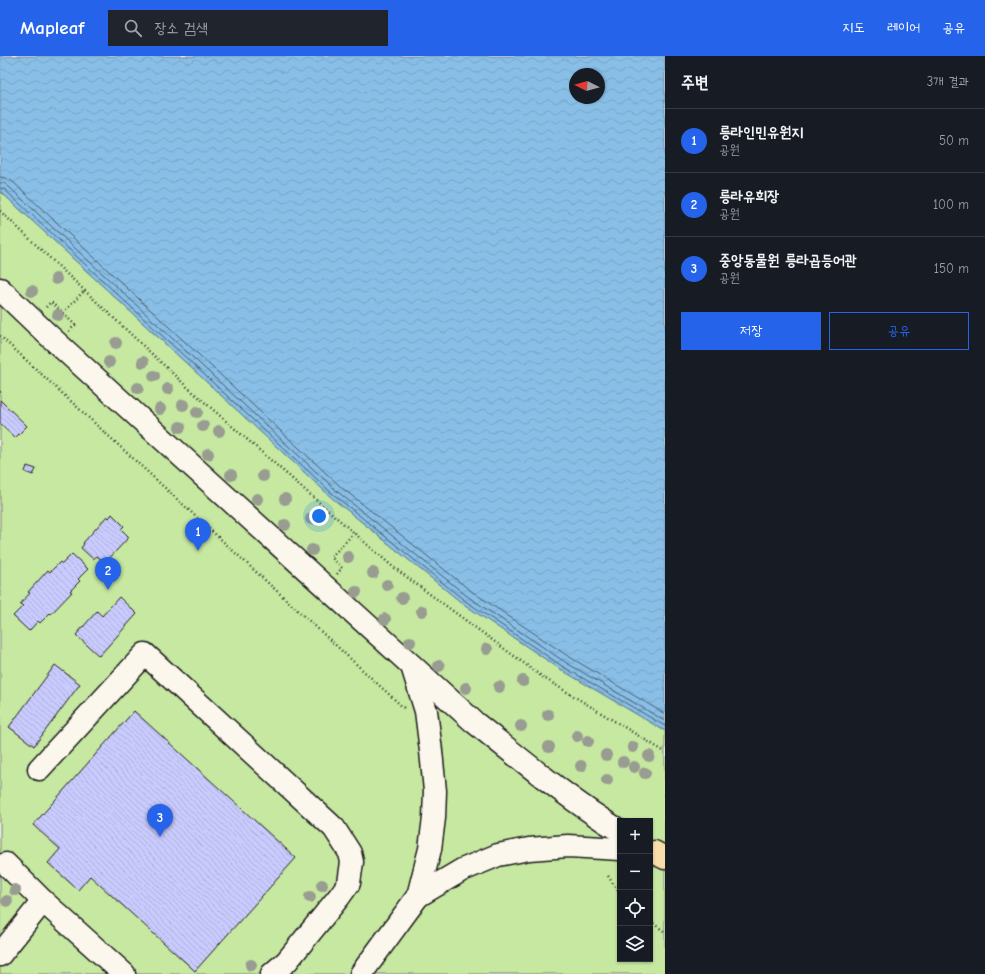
<!DOCTYPE html>
<html lang="ko">
<meta charset="utf-8">
<style>
:root{--surface:#171b24;--page:#20242c;--text:#f1f3f6;--muted:#9ea1a6;--line:#363941;--accent:#2563eb}
body{margin:0;font-family:"Comic Neue","Poor Story",sans-serif;background:var(--page);color:var(--text)}
.controls{position:absolute;right:12px;bottom:12px;display:grid;overflow:hidden;border-radius:0px;box-shadow:0 1px 3px #0004}
.controls button{width:36px;height:36px;display:grid;place-items:center;padding:0;border:0;border-bottom:1px solid var(--line);background:var(--surface);color:var(--text);font:20px sans-serif}
.compass{position:absolute;left:569px;top:12px;width:36px;height:36px;border-radius:50%;background:var(--surface);box-shadow:0 1px 3px #0004;rotate:276deg}
.you{position:absolute;left:319px;top:460px;width:14px;height:14px;margin:-10px;border:3px solid #fff;border-radius:50%;background:#1a73e8;box-shadow:0 0 0 6px #1a73e833}
.badge{display:grid;place-items:center;width:26px;height:26px;border-radius:50%;background:var(--accent);color:#fff;font-size:13px;font-weight:700}
.pin{position:absolute;translate:-50% -33px;filter:drop-shadow(0 1px 2px #0008)}
.pin::after{content:'';position:absolute;top:21px;width:14px;height:12px;background:inherit;clip-path:polygon(0 0,100% 0,50% 100%)}
.list{margin:0;padding:0;list-style:none}
h2{display:flex;justify-content:space-between;align-items:center;height:52px;margin:0;padding:0 16px;font-size:17px}
h2 small{font-size:13px;font-weight:400;color:var(--muted)}
.list li{display:grid;grid-template-columns:26px 1fr auto;gap:12px;align-items:center;box-sizing:border-box;height:64px;padding:0 16px;border-top:1px solid var(--line)}
.list b{display:block;font-size:15px;white-space:nowrap}
.list p{margin:0;font-size:13px;white-space:nowrap;color:var(--muted)}
.list em{font-size:13px;font-style:normal;color:var(--muted)}
.actions{display:flex;gap:8px;padding:12px 16px}
.actions a{flex:1;padding:9px 0;border:1px solid var(--accent);border-radius:0px;text-align:center;font-size:14px;color:var(--accent)}
.actions .main{background:var(--accent);color:#fff}
.icon{flex:none;width:22px;height:22px;fill:none;stroke:currentColor;stroke-width:2;stroke-linecap:round;stroke-linejoin:round}
.map{position:relative;flex:none;width:665px;height:918px;overflow:hidden}
header{display:flex;align-items:center;gap:24px;box-sizing:border-box;height:56px;padding:0 20px;background:var(--accent);color:#fff}
header strong{font-size:19px}
nav{display:flex;gap:22px;margin-inline-start:auto;font-size:14px}
.search{width:280px;height:36px;background:var(--page);display:flex;align-items:center;gap:10px;box-sizing:border-box;padding:0 14px;border-radius:0px;color:var(--muted);font-size:15px}
main{display:flex}
aside{flex:1;background:var(--surface)}
.map>svg:first-child{display:block}
.park{fill:#c6e8a1;stroke:#71825e;fill-rule:evenodd}
.water{fill:url(#water-waves);stroke:#5d7e96;fill-rule:evenodd}
.lines{fill:none;stroke-linecap:round;stroke-linejoin:round}
.shore{stroke:#485d6d;stroke-width:1}
.building{fill:url(#building-back-hatch);stroke:#1c1c1c}
.minor-casing{stroke:#1c1c1c;stroke-width:25}
.major-casing{stroke:#1c1c1c;stroke-width:25}
.path{stroke:#1c1c1c;stroke-width:2.5;stroke-dasharray:1 3;stroke-linecap:butt}
.minor{stroke:#fbf7ec;stroke-width:22}
.major{stroke:#f8deab;stroke-width:22}
.tree{fill:#989c91}
</style>
<header>
<strong>Mapleaf</strong>
<div class="search"><svg class="icon" aria-label="search" viewBox="0 0 24 24"><circle cx="10" cy="10" r="6"/><path d="M15 15l6 6"/></svg>장소 검색</div>
<nav><a>지도</a><a>레이어</a><a>공유</a></nav>
</header>
<main>
<div class="map">
<svg width="665" height="918" viewBox="0 0 665 918">
<defs>
<pattern id="water-waves" width="16" height="10" patternUnits="userSpaceOnUse"><rect width="16" height="10" fill="#89bfe7"/><path d="M0 5q4-4 8 0t8 0" fill="none" stroke="#76a4c6"/></pattern>
<pattern id="building-back-hatch" width="6" height="6" patternUnits="userSpaceOnUse"><rect width="6" height="6" fill="#c9cbfe"/><path d="M-1 5l2 2M0 0l6 6M5-1l2 2" fill="none" stroke="#acaed9"/></pattern>
</defs>
<rect width="100%" height="100%" fill="#f1eef0"/>
<filter id="ink" filterUnits="userSpaceOnUse"><feTurbulence type="fractalNoise" baseFrequency=".025" numOctaves="2"/><feDisplacementMap in="SourceGraphic" scale="8" xChannelSelector="R" yChannelSelector="G"/><feConvolveMatrix kernelMatrix="1 2 1 2 8 2 1 2 1" color-interpolation-filters="sRGB"/></filter>
<g filter="url(#ink)">
<path class="park" d="M0,135L332,442L462,547L560,613L665,675V918H0ZM620,765H650V903H620Z"/>
<path class="water" d="M0,0H665V675L560,613L462,547L332,442L0,135ZM575,18H599V42H575Z"/>
<g class="lines">
<g class="shore">
<path d="M0,121L6,122L12,125L341,431L471,535L568,600L665,658"/>
<path d="M0,127H4L8,130L338,436L467,540L565,606L665,665"/>
<path d="M0,132L4,133L334,439L464,544L562,610L665,670"/>
</g>
</g>
<g class="building">
<path d="M0,344L27,370L15,382L0,368Z"/>
<path d="M27,410L36,413L33,419L25,416Z"/>
<path d="M112,458L124,470L121,473L129,481L105,507L97,500L93,503L81,492L84,488L83,487L107,460L109,462Z"/>
<path d="M72,498L88,513L78,523L80,525L70,535L72,536L51,558L50,557L40,567L38,565L29,575L13,560L23,550L20,548L30,537L28,536L48,514L50,516L60,506L62,508Z"/>
<path d="M119,541L137,558L99,600L76,579L97,555L102,560Z"/>
<path d="M55,609L80,628L34,690L9,671Z"/>
<path d="M134,655L296,802L195,915L90,820L78,834L48,807L60,793L33,769Z"/>
</g>
<g class="lines">
<defs>
<g id="minor">
<path d="M0,233L46,277L474,666C522,704 568,743 620,775"/>
<path d="M39,713L145,598L334,772L350,797L352,806L349,827L339,841L287,905L272,918"/>
<path d="M6,808L43,845L124,918"/>
<path d="M418,840L462,814L498,799L529,793L568,790L620,793"/>
<path d="M0,899L43,845"/>
<path d="M361,918L418,840L430,793L434,762L435,735L431,695L426,655L412,610"/>
</g>
<path id="major" d="M654,796L665,802"/>
</defs>
<use href="#minor" class="minor-casing"/>
<use href="#major" class="major-casing"/>
<g class="path">
<path d="M0,155L186,330L393,511L544,622L665,696"/>
<path d="M46,251L51,246L75,269L69,275"/>
<path d="M63,257L85,234"/>
<path d="M0,280L406,654"/>
<path d="M0,336L1,335"/>
<path d="M337,518L342,512L331,501L354,477"/>
<path d="M608,820L620,838"/>
<path d="M650,865L665,876"/>
</g>
<use href="#minor" class="minor"/>
<use href="#major" class="major"/>
</g>
<g class="tree">
<circle cx="56" cy="223" r="6"/>
<circle cx="32" cy="235" r="6"/>
<circle cx="58" cy="259" r="6"/>
<circle cx="116" cy="287" r="6"/>
<circle cx="109" cy="306" r="6"/>
<circle cx="143" cy="306" r="6"/>
<circle cx="154" cy="320" r="6"/>
<circle cx="138" cy="332" r="6"/>
<circle cx="168" cy="333" r="6"/>
<circle cx="183" cy="349" r="6"/>
<circle cx="160" cy="353" r="6"/>
<circle cx="197" cy="356" r="6"/>
<circle cx="203" cy="370" r="6"/>
<circle cx="180" cy="371" r="6"/>
<circle cx="219" cy="375" r="6"/>
<circle cx="208" cy="398" r="6"/>
<circle cx="231" cy="419" r="6"/>
<circle cx="263" cy="420" r="6"/>
<circle cx="257" cy="443" r="6"/>
<circle cx="285" cy="443" r="6"/>
<circle cx="311" cy="463" r="6"/>
<circle cx="285" cy="469" r="6"/>
<circle cx="312" cy="494" r="6"/>
<circle cx="348" cy="501" r="6"/>
<circle cx="373" cy="517" r="6"/>
<circle cx="387" cy="529" r="6"/>
<circle cx="356" cy="536" r="6"/>
<circle cx="402" cy="542" r="6"/>
<circle cx="422" cy="555" r="6"/>
<circle cx="385" cy="563" r="6"/>
<circle cx="410" cy="586" r="6"/>
<circle cx="487" cy="593" r="6"/>
<circle cx="439" cy="610" r="6"/>
<circle cx="523" cy="625" r="6"/>
<circle cx="499" cy="631" r="6"/>
<circle cx="466" cy="632" r="6"/>
<circle cx="548" cy="659" r="6"/>
<circle cx="521" cy="670" r="6"/>
<circle cx="577" cy="680" r="6"/>
<circle cx="588" cy="685" r="6"/>
<circle cx="549" cy="691" r="6"/>
<circle cx="633" cy="691" r="6"/>
<circle cx="606" cy="699" r="6"/>
<circle cx="649" cy="700" r="6"/>
<circle cx="623" cy="706" r="6"/>
<circle cx="581" cy="710" r="6"/>
<circle cx="634" cy="711" r="6"/>
<circle cx="645" cy="717" r="6"/>
<circle cx="607" cy="724" r="6"/>
<circle cx="322" cy="829" r="6"/>
<circle cx="15" cy="834" r="6"/>
<circle cx="310" cy="841" r="6"/>
<circle cx="7" cy="845" r="6"/>
<circle cx="251" cy="909" r="6"/>
</g>
</g>
</svg>
<div class="controls">
<button>+</button>
<button>−</button>
<button><svg class="icon" aria-label="locate" viewBox="0 0 24 24"><circle cx="12" cy="12" r="6"/><path d="M12 2v4M12 18v4M2 12h4M18 12h4"/></svg></button>
<button><svg class="icon" aria-label="layers" viewBox="0 0 24 24"><path d="M12 4l9 5-9 5-9-5zM3 14l9 5 9-5"/></svg></button>
</div>
<svg class="compass" viewBox="-18 -18 36 36"><path d="M0-13l5 13h-10z" fill="#e53935"/><path d="M0 13l5-13h-10z" fill="#9ea1a6"/></svg>
<div class="you"></div>
<div class="pin badge" style="left:198px;top:495px">1</div>
<div class="pin badge" style="left:108px;top:534px">2</div>
<div class="pin badge" style="left:160px;top:781px">3</div>
</div>
<aside>
<h2>주변<small>3개 결과</small></h2>
<ul class="list">
<li><span class="badge">1</span><div><b>릉라인민유원지</b><p>공원</p></div><em>50 m</em></li>
<li><span class="badge">2</span><div><b>릉라유희장</b><p>공원</p></div><em>100 m</em></li>
<li><span class="badge">3</span><div><b>중앙동물원 릉라곱등어관</b><p>공원</p></div><em>150 m</em></li>
</ul>
<div class="actions"><a class="main">저장</a><a>공유</a></div>
</aside>
</main>
